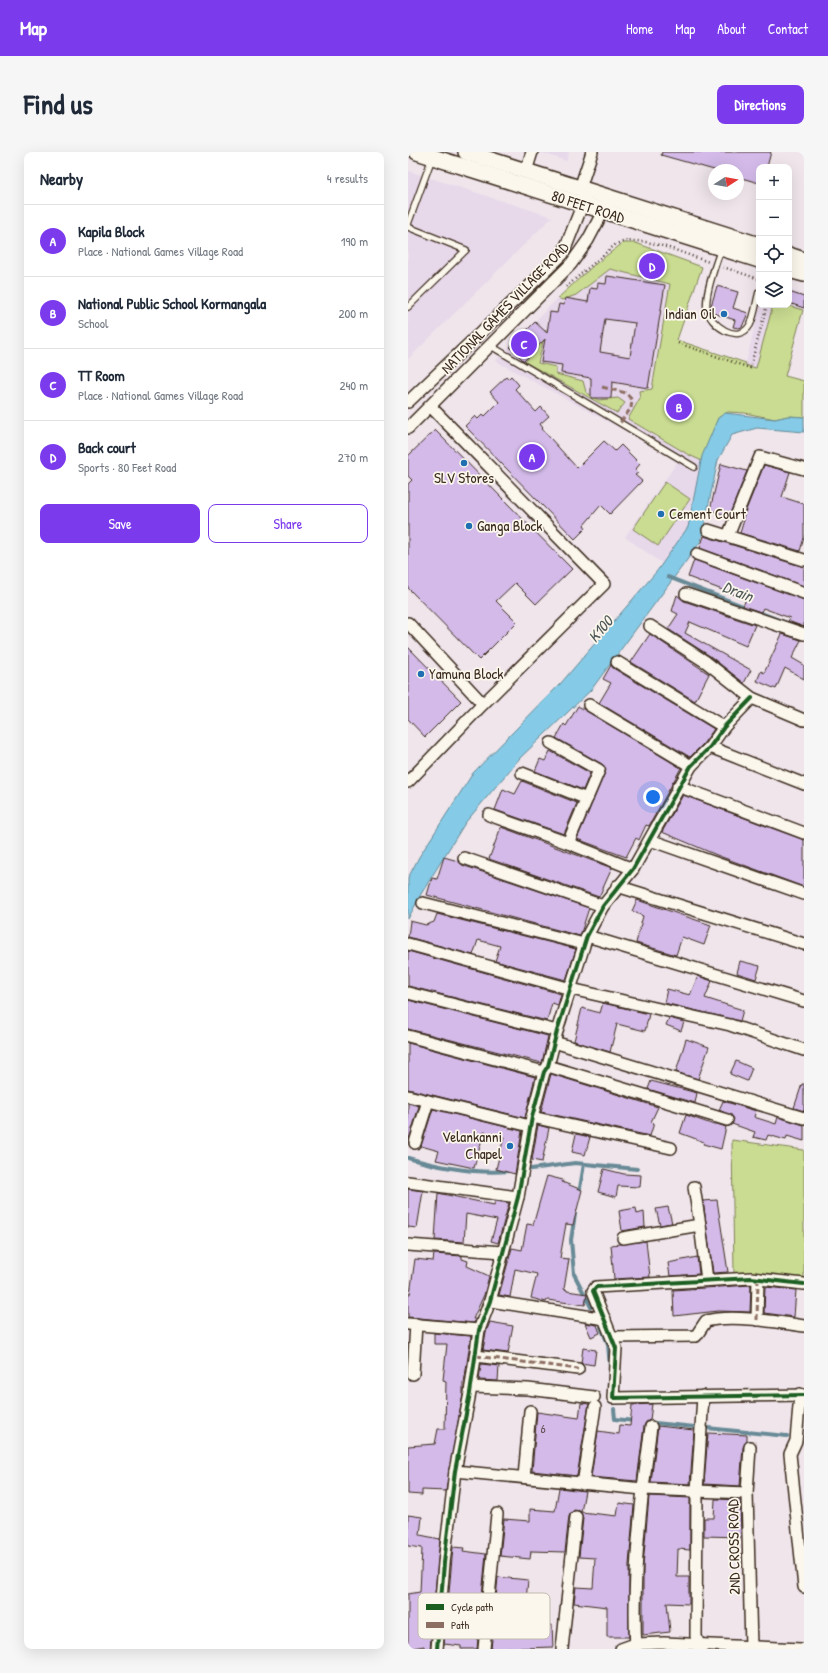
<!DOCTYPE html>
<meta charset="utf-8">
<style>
:root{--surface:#fff;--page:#f6f6f7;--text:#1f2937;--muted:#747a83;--line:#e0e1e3;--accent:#7c3aed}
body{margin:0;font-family:"Patrick Hand",sans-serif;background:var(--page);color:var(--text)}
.controls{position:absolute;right:12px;top:12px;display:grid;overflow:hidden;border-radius:8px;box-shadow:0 4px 16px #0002}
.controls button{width:36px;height:36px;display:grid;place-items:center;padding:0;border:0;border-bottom:1px solid var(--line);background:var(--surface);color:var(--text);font:20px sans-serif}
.compass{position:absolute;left:300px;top:12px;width:36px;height:36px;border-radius:50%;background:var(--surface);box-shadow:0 4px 16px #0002;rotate:79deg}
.you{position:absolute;left:245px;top:645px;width:14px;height:14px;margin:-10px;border:3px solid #fff;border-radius:50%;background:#1a73e8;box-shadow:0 0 0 6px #1a73e833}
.badge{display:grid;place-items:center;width:26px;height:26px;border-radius:50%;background:var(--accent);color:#fff;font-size:13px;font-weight:700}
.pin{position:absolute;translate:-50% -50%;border:2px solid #fff;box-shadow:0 1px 4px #0006}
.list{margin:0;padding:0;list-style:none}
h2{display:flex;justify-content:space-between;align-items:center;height:52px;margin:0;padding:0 16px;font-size:17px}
h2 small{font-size:13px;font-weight:400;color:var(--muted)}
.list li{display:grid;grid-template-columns:26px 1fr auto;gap:12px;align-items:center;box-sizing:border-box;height:72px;padding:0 16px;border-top:1px solid var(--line)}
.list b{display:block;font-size:15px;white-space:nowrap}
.list p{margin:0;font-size:13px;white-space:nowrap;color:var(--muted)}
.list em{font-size:13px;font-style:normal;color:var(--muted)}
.actions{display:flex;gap:8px;padding:12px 16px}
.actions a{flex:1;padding:9px 0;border:1px solid var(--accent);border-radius:8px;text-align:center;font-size:14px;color:var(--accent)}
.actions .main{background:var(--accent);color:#fff}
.icon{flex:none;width:22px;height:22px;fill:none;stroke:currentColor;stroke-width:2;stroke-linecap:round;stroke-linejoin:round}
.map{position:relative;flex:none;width:396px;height:1497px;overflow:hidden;border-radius:8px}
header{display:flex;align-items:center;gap:24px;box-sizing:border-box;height:56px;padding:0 20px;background:var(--accent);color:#fff}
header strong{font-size:19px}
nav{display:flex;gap:22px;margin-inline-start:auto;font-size:14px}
.intro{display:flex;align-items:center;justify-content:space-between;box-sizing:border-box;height:96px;padding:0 24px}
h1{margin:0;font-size:28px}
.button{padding:10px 18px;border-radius:8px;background:var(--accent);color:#fff;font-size:14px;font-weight:700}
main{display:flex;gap:24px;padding:0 24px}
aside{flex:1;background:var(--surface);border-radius:8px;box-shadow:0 4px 16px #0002}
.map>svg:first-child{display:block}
.built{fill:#e7d8ea}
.green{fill:#c9dc91;stroke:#828358}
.water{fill:#85cae6;stroke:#678a96}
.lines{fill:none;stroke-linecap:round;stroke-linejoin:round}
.stream{stroke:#678a96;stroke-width:4}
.building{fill:#d3bae9;stroke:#3b2a1e;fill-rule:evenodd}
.lane-casing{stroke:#3b2a1e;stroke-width:8}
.street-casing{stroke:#3b2a1e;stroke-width:14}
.secondary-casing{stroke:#3b2a1e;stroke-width:18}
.path{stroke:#3b2a1e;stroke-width:2.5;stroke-dasharray:1 3;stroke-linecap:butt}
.lane{stroke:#fbf7ec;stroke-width:5.5}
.street{stroke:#fbf7ec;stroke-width:11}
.secondary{stroke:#fbf7ec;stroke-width:15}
.quiet{stroke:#8d6e63;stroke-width:3;stroke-dasharray:6 3;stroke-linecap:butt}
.cycleway-casing{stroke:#fbf7ec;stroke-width:6}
.cycleway{stroke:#1b5e20;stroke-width:4}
.poi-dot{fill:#1f6fb2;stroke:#fbf7ec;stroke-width:1.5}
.labels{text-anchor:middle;stroke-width:3.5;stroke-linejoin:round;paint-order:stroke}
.number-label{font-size:13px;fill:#614e51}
.street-label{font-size:15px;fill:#3b2a1e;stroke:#fbf7ec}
.poi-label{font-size:15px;fill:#3b2a1e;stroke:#fbf7ec;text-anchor:start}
.water-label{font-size:16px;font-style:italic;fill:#515a5a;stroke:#fbf7ec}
.key{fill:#fbf7ec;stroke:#c1baae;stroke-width:1}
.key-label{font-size:11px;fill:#3b2a1e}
</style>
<header>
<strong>Map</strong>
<nav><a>Home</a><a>Map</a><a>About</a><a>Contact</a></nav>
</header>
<div class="intro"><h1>Find us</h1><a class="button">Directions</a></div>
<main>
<aside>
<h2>Nearby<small>4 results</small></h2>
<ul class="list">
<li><span class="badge">A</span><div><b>Kapila Block</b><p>Place · National Games Village Road</p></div><em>190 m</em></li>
<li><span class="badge">B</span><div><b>National Public School Kormangala</b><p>School</p></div><em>200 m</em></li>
<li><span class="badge">C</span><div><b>TT Room</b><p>Place · National Games Village Road</p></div><em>240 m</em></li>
<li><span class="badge">D</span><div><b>Back court</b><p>Sports · 80 Feet Road</p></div><em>270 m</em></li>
</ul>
<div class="actions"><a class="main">Save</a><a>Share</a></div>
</aside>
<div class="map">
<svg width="396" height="1497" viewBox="0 0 396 1497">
<rect width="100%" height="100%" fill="#efe5eb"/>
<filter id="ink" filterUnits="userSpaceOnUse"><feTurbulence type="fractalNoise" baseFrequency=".025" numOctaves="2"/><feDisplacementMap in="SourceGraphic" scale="8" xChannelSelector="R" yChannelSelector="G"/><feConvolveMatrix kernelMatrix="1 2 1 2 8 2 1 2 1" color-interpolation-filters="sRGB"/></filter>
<g filter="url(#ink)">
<g class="built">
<path d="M132,0H161L158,9Z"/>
<path d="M0,19L144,65L0,207Z"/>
<path d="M215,91H228L294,115L269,188L338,211L352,153H381V138L396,143V156L367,267L337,261L320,260L310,266L294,304L281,375L254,411L217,385L271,308L88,209L150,146L186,113Z"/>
</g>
<g class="green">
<path d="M215,91H228L294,115L269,188L338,211L337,213L348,216L365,153H378L395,158L377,224L396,229V265L380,264L367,267L337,261L320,260L310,266L294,309L281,303L220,267L232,246L231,239L244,237L262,132L202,117L168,143L154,148L150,146L186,113Z"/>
<path d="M138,177L130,211L148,215V222L175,229L178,240L190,248L210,246L217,251L209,261L117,210L131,194L127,189Z"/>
<path d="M257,330L282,347L250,394L225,377Z"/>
<path d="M324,988L396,998V1129L326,1122Z"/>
</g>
<path class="water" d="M317,261L367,267L380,264L396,265V280L349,276L324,283L310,308L293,389L183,538L112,606L57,671L13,742L0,767V726L11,705L65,621L153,531L249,419L280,375L294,304L310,266Z"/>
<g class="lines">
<g class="stream">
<path d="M260,425L379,471"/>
<path d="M0,1006C34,1016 66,1022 101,1019"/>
<path d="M116,1018L167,1011L229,1017"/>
<path d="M171,1042L176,1012"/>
<path d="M167,1062L163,1088L166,1122L183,1155"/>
<path d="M193,1175L200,1192L202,1215"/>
<path d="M206,1257L207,1267L287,1275"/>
<path d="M299,1276L379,1284"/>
</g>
</g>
<g class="building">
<path d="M254,0H363L359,15H351V31L330,25V18H306L253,3Z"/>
<path d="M199,124L257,133L240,236L204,230L203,246H183V226L153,221L154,213L133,210L137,187L116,209L102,195L127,170L139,181L142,160L149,161L151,152L156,153L157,146L180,150L182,136L189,137L190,131L198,132ZM197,167L227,171L222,205L192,200Z"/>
<path d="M309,134L330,140L325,156L340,161L334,175L331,176L325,175L327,168L305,161L303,154Z"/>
<path d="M381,140L396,145V156L381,151Z"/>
<path d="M103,224L111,233L107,237L117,248L128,260L133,255L141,264L132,272L135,276L134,277L169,316L196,289L207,299L213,293L232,312L227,318L230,321L227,323L234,329L202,362L193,353L176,373L178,376L167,387L57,274L67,264L70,267L75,262L77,264L91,250L82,240L98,225L100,227Z"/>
<path d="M27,278L164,417L128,452L107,431L88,449L109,470L71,508L0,436V332L4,328L0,324V304Z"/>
<path d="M313,312L339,319L321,364L302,358Z"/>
<path d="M356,313L382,320L374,345L396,352V386L392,399L332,381L336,368H334Z"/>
<path d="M296,384L396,415V434L292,396Z"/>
<path d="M286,408L396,448V475L380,469L382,466L355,456L353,460L335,454L338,447L280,425Z"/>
<path d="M269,443L276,449L347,473L338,494L282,470L277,481L343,518L336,531L302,504L260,477L270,462L264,459Z"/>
<path d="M242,482L301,522L287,549L223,510Z"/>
<path d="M374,482L393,488L384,506L396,513V527L377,516L368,537L349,529L353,519L356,521Z"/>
<path d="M0,495L53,549L17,585L0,567Z"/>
<path d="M203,513L205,516L306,577L295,592L282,605L191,551L203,531L195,527Z"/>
<path d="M170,554L273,616L241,674L238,673L231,688L228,686L218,705L169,687L198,618L194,612L148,586L156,572L158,574Z"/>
<path d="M142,599L182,621L175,638L127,619L132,607L137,609Z"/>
<path d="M114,629L169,651L156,682L87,658L95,637L107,642Z"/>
<path d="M275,643L396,688V735L311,704L254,680Z"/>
<path d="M93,675L204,716L191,745L81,707Z"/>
<path d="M36,705L50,709L54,713L181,756L172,784L19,743L24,726L29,727Z"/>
<path d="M229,748L303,773L296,793L274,785L268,803L228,791L235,764L224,759Z"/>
<path d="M29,762L168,797L158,828L87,809L92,794L70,788L65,803L0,785L2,769L18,773L26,770Z"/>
<path d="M0,799L153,842L150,853L144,851L139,869L0,834Z"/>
<path d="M332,809L352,814L348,827L329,821Z"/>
<path d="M290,824L304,829L297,846L335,858L332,869L256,851L259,837L282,843Z"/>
<path d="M0,848L140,884L134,911L0,877Z"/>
<path d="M195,851L241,862L237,879L209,872L202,900L166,889L174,856L192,861Z"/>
<path d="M261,866L276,870L273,879L258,873Z"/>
<path d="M278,887L301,895L290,927L268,920Z"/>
<path d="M0,891L127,925L117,966L0,937Z"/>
<path d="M328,909L344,916L339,929L322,922Z"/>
<path d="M143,922L250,955L243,970L246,971L242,984L133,960Z"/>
<path d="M243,929L289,941L287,951L240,937Z"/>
<path d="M394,932H396V959L386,956Z"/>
<path d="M315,949L348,959L346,965L368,972L370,965L396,973V989L379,984L378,988L360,983L358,988L345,985L347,980L324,972L326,967L324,964L311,958Z"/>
<path d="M0,951L11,954L0,991Z"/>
<path d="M25,957L114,979L107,1022L88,1017L96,985L76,980L66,1016L28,1008L31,999L13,994Z"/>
<path d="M278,963L306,973V971L318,975L313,997L295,992L296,990L272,981Z"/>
<path d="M130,973L141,976L134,1010L124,1008Z"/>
<path d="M168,982L182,985L177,1003L164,1000Z"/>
<path d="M196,1017L216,1022L233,1023L232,1035L210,1034L208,1045L190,1040Z"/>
<path d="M139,1024L155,1028L154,1030L174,1038L165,1073L158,1072L152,1106L161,1107L156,1137L159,1138V1139L179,1142L177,1153L139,1148L138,1150L123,1146L129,1122L107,1117L102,1145L91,1143L104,1096L114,1098L119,1072L125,1073Z"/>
<path d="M0,1037L15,1039L9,1076L0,1075Z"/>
<path d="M30,1041L86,1053L87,1049L101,1051L90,1091L83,1089L89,1068L58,1062L56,1090L27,1088Z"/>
<path d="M309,1048L320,1120L305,1121L295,1049Z"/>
<path d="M260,1055L264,1071L252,1073L248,1057Z"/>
<path d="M228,1056L229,1062L236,1060L237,1075L214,1079L211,1059Z"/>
<path d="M238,1089L242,1125L206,1127L203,1093Z"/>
<path d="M26,1102L54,1104V1107L60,1109L59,1114L81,1124L76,1143L65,1167H68L66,1171L0,1165V1142H2L7,1107L25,1109Z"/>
<path d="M289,1105L291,1122L262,1124L260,1111Z"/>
<path d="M343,1133L342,1160L310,1159L266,1164L265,1138Z"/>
<path d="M357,1135L388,1138L386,1165L356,1161Z"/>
<path d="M82,1170L105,1174L100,1201L75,1198L78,1180Z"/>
<path d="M177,1171L189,1173L192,1181L183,1185Z"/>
<path d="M26,1181L63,1184L56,1231L55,1230V1242L38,1339L14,1338V1343L0,1342V1294L27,1292L30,1277H37L38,1229L35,1228L39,1192H26Z"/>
<path d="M175,1196L188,1198L186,1213L173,1211Z"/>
<path d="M73,1212L91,1214L90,1229L71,1228Z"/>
<path d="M173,1251L181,1252L169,1324L124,1319L129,1260L171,1266Z"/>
<path d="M244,1252L242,1268L238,1270L236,1274L229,1329L183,1325L190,1279L211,1282L212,1273L222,1274L224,1253Z"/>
<path d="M250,1274L286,1278L282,1332L243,1330Z"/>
<path d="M300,1281L339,1283V1289L335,1295L332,1334L296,1332Z"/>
<path d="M151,1336L177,1339L173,1360L209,1364L211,1351L226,1353L221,1413V1485H199V1455L166,1451L168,1435L185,1436L187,1406L171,1405L175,1366L172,1359L166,1358L161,1364L157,1400L123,1399L122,1407L92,1404L96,1367L122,1369V1357L147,1359Z"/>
<path d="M241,1344L282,1346V1398L270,1397L269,1425H281V1452L259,1451L262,1480L235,1483V1414Z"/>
<path d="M307,1347L332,1348L333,1385L296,1384V1366H306Z"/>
<path d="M0,1363L14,1365L12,1383L32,1387L22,1497H16V1494L0,1497V1442L12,1440L14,1396L0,1394Z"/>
<path d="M45,1395L56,1396L55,1399L78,1402L69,1497H53V1494L36,1492L38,1473L55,1474L57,1453L40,1452Z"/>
<path d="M90,1425L120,1428L118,1448L88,1446Z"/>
<path d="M144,1473L145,1495L83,1497L85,1477L123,1478V1474Z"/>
</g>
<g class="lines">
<defs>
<g id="lane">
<path d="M0,72L24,6"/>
<path d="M0,75L58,98L0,155"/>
<path d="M313,97C308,111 296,143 299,157C302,173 330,193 342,173C347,163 348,150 351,140"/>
<path d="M83,194L286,315"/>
</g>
<g id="street">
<path d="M118,19L124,0"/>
<path d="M172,36L184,0"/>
<path d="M0,250L155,102L177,46"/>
<path d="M22,254L196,432L75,552"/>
<path d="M0,276L163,112L180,88L199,52"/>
<path d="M300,378L396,408"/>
<path d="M320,384L352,305L396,317"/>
<path d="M289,402L396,441"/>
<path d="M278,442L396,482"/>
<path d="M0,471L75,552L0,630"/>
<path d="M242,474L298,510L344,546L396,568"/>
<path d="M209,510L316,575"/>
<path d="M181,553L283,614"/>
<path d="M143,591L191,618L160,691"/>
<path d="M302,595L396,632"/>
<path d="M114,621L179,647"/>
<path d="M270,634L396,681"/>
<path d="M81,663L160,691L225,717"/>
<path d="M242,688L396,742"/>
<path d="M56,706L195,754"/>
<path d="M209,734L396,792"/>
<path d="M15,751L176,792"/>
<path d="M179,784L396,849"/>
<path d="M0,792L163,837L322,873L396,898"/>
<path d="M0,841L149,879"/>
<path d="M0,884L136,920"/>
<path d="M146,890L396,966"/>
<path d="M140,914L319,968"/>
<path d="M0,944L122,974"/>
<path d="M124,965L263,996"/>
<path d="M7,991L20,949"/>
<path d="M0,1030L110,1045"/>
<path d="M292,1073L299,1128"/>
<path d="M215,1086L292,1073L286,1035"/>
<path d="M0,1093L95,1100"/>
<path d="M396,1132L343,1126L188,1135L185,1139L208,1196L205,1246L396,1243"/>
<path d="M82,1149L197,1167"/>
<path d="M349,1168L350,1127"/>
<path d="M0,1172L71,1178"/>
<path d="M204,1185L288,1184L298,1169C324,1162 369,1170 396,1174"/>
<path d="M68,1204L170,1217"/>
<path d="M5,1222L8,1172"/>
<path d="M63,1235L120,1237L186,1245"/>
<path d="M392,1242L388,1289L382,1302L396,1435"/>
<path d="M342,1295L339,1341L343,1495"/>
<path d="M47,1319L235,1337L339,1341"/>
<path d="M116,1325L122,1259"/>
<path d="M175,1332L187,1255"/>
<path d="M29,1497L36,1411L47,1319L62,1241L71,1178L82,1149L110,1045L124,965L136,920L140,914L149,879L179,784L195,754L225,717L283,614L302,595L316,575L344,546"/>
<path d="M76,1497L89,1362"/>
<path d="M154,1497L168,1365"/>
<path d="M213,1497L227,1492L256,1491L393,1497"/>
<path d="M228,1497C224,1424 233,1347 243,1275"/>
<path d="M292,1497L288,1484L289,1339L295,1244"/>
</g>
<g id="secondary">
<path d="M9,0L351,108"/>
<path d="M58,0L351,93"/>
<path d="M381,103L396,108"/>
<path d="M381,118L396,122"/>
</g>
</defs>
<use href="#lane" class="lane-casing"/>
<use href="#street" class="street-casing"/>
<use href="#secondary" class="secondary-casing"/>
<g class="path">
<path d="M315,115L351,127"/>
<path d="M158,135L208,92C233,81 275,102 301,110"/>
<path d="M270,191L342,216L359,153"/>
</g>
<use href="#lane" class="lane"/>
<use href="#street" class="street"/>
<use href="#secondary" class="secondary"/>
<g class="quiet">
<path d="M194,235L218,241L224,248L223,256L212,271"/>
<path d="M349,1168L350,1127"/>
<path d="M68,1204L170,1217"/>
</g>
<defs>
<g id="cycleway">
<path d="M396,1132L343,1126L188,1135L185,1139L208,1196L205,1246L396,1243"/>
<path d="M29,1497L36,1411L47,1319L62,1241L71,1178L82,1149L110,1045L124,965L136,920L140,914L149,879L179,784L195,754L225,717L283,614L302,595L316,575L344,546"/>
</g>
</defs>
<use href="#cycleway" class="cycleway-casing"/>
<use href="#cycleway" class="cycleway"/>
</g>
</g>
<g class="poi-dot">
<circle cx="316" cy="162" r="4"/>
<circle cx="56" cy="311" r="4"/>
<circle cx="253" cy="362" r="4"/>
<circle cx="61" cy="374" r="4"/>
<circle cx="13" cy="522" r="4"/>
<circle cx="102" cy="994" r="4"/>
</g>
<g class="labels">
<g class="number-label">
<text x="135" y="1281">6</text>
</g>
<g class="street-label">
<text transform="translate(180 55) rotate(18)" y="5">80 FEET ROAD</text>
<text transform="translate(97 156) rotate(-46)" y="5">NATIONAL GAMES VILLAGE ROAD</text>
<text transform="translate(326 1395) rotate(-91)" y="5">2ND CROSS ROAD</text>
</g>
<g class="poi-label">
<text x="308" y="167" text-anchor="end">Indian Oil</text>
<text x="56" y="331" text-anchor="middle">SLV Stores</text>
<text x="261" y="367">Cement Court</text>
<text x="69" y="379">Ganga Block</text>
<text x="21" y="527">Yamuna Block</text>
<text x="94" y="990" text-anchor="end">Velankanni<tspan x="94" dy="17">Chapel</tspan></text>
</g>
<g class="water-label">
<text transform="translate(330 439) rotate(21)" y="6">Drain</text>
<text transform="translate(192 477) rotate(-50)" y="6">K100</text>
</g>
</g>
<rect x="10" y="1441" width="132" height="46" rx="6" class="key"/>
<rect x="18" y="1452" width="18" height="6" fill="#1b5e20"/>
<rect x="18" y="1470" width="18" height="6" fill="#8d6e63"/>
<g class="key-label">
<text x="43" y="1459">Cycle path</text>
<text x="43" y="1477">Path</text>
</g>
</svg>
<div class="controls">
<button>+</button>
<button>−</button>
<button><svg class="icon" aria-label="locate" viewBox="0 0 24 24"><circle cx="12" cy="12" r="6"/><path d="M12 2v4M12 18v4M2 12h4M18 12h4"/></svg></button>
<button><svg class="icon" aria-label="layers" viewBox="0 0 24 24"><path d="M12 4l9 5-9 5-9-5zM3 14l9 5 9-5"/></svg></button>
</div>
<svg class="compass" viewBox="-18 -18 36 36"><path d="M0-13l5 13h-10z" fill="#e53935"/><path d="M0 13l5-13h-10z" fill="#747a83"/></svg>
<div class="you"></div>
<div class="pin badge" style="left:124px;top:305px">A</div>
<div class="pin badge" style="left:271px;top:255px">B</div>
<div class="pin badge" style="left:116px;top:192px">C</div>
<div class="pin badge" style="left:244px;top:114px">D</div>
</div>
</main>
